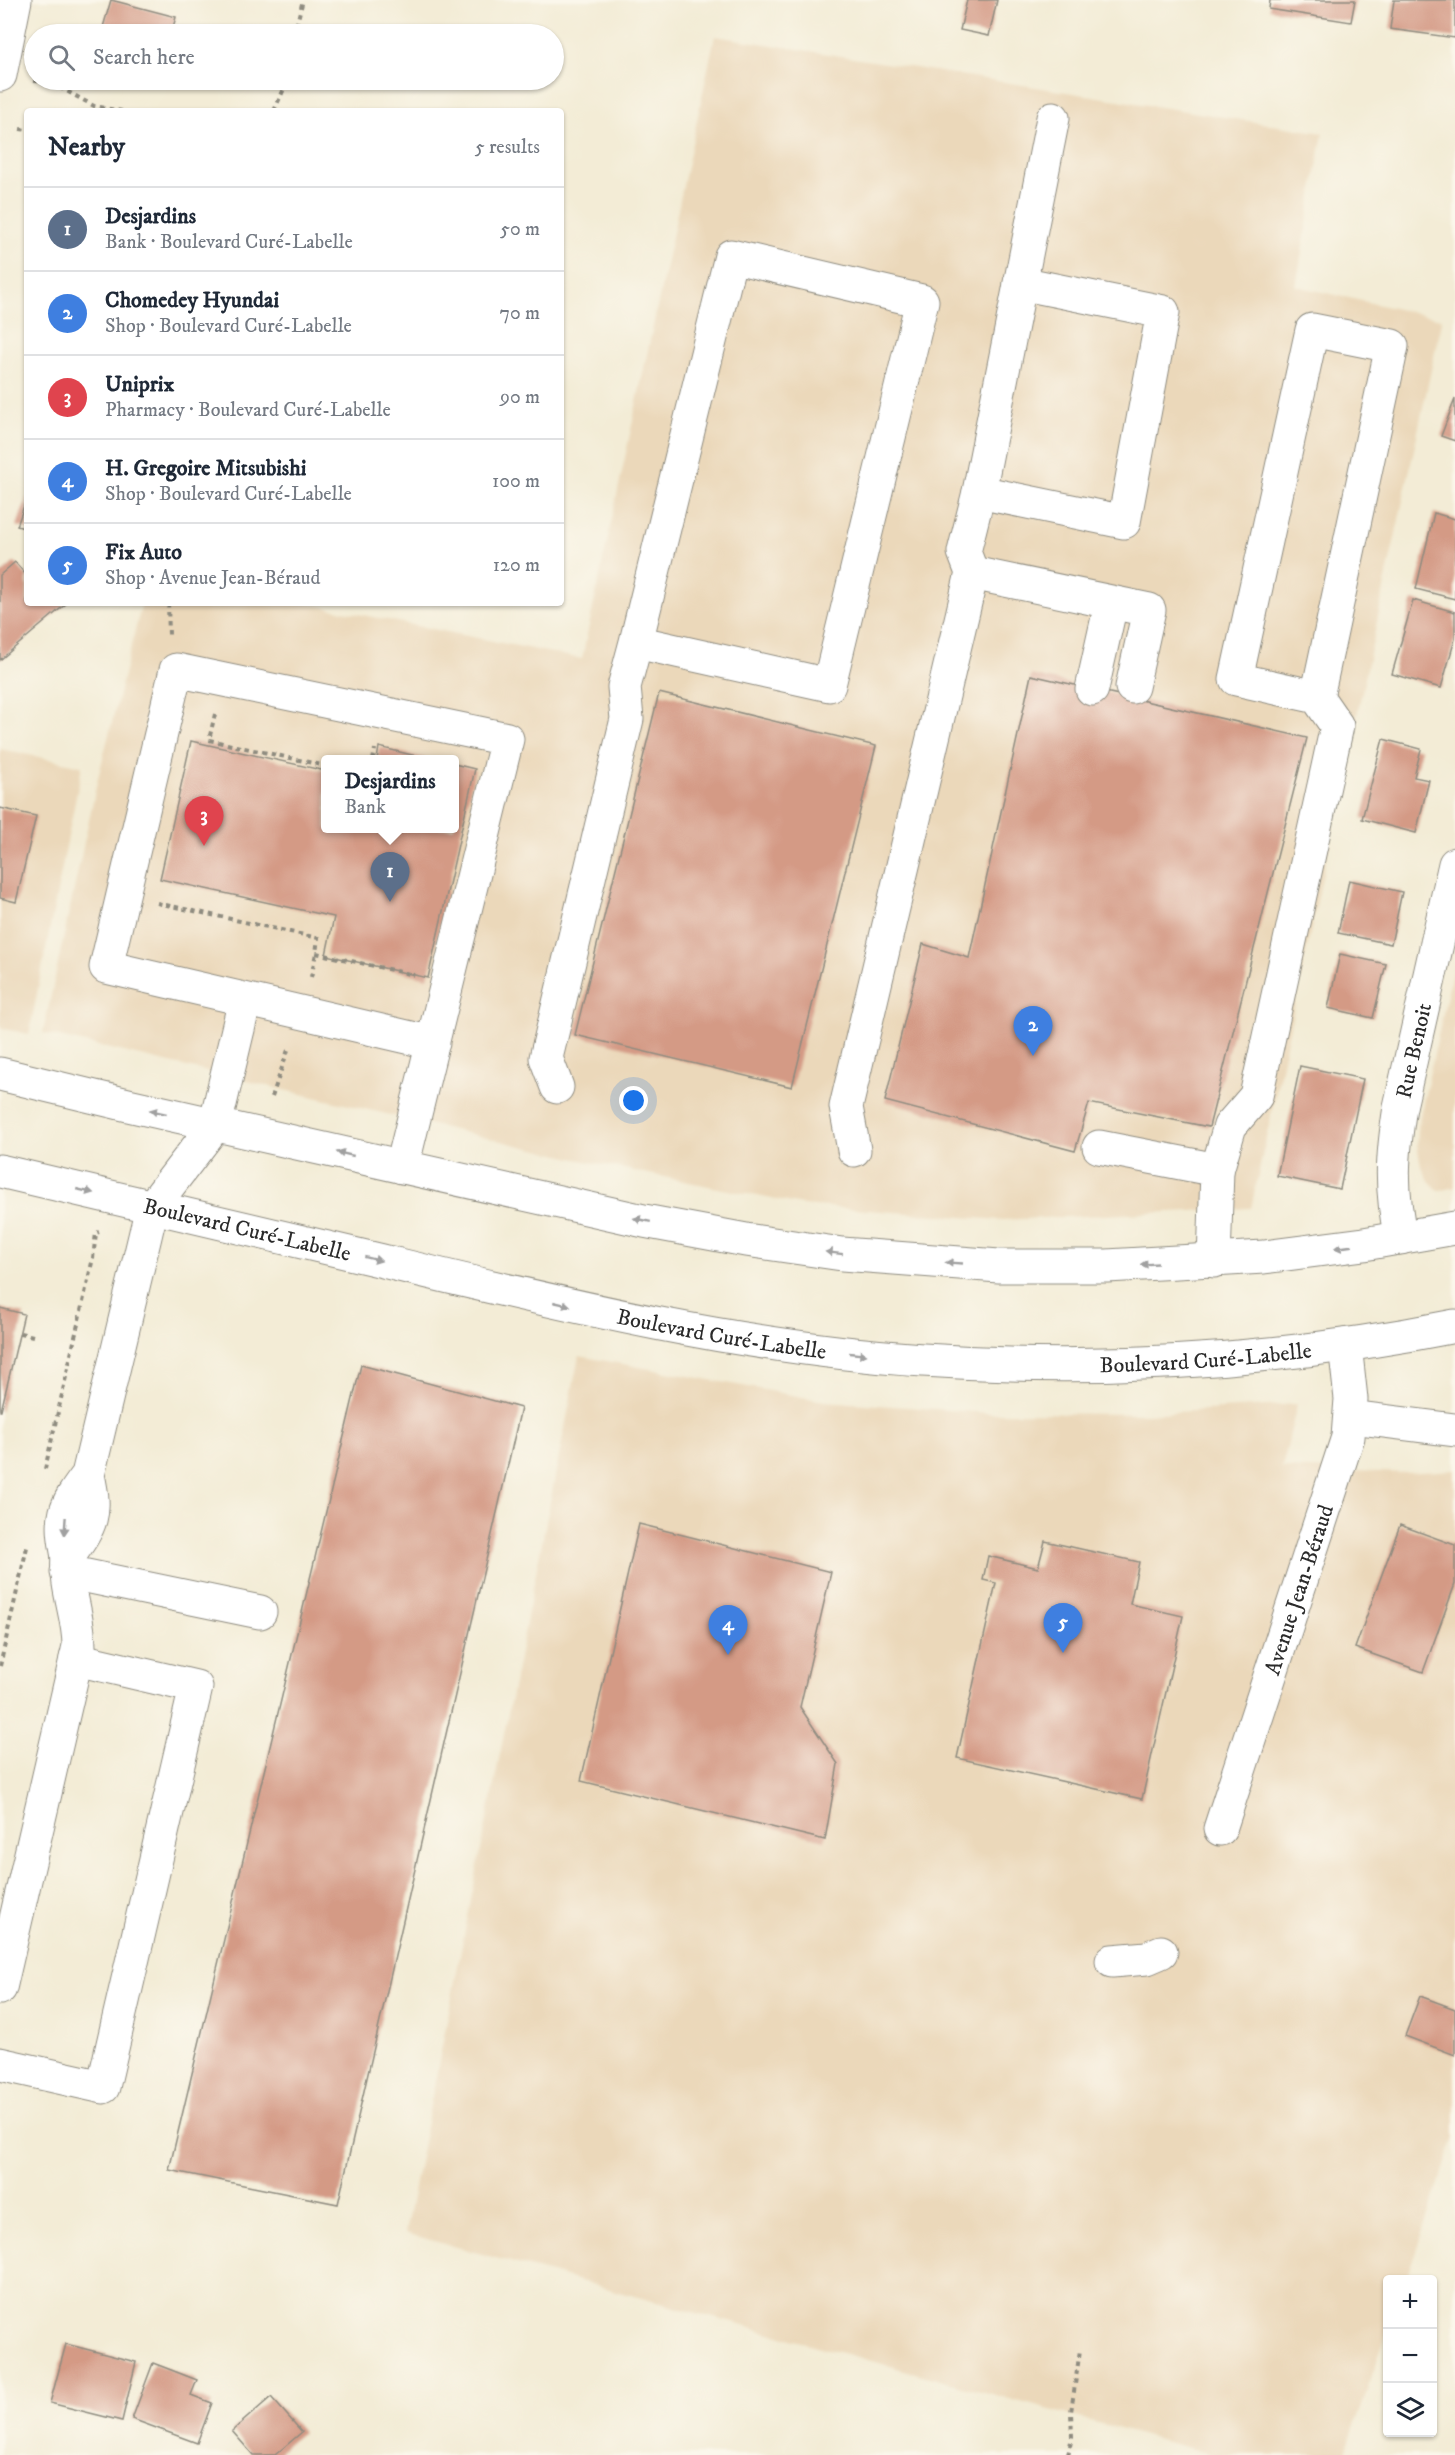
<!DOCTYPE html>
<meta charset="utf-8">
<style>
:root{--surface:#fff;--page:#f2f2f3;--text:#1f2937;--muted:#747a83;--line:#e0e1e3;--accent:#c8321e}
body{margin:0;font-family:"IM FELL DW Pica",serif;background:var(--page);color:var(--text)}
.controls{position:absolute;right:18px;bottom:18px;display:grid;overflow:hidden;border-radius:6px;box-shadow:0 2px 4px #0004}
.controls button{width:54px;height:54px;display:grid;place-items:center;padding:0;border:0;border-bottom:2px solid var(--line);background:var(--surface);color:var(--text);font:30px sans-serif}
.you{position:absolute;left:634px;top:1101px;width:21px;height:21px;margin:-15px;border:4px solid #fff;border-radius:50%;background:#1a73e8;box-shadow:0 0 0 9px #1a73e833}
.badge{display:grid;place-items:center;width:39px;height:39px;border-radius:50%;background:var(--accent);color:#fff;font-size:20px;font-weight:700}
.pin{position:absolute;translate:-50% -50px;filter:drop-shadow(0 2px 3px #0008)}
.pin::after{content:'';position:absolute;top:32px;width:21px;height:18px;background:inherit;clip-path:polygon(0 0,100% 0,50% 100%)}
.popup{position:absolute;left:321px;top:755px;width:138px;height:78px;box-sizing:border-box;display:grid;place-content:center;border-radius:6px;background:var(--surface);filter:drop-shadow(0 2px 4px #0005);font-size:20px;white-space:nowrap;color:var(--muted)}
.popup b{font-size:22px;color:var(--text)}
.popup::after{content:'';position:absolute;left:50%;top:100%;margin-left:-12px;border:12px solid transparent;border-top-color:var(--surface)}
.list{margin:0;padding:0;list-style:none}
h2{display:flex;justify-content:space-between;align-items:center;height:78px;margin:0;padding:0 24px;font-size:26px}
h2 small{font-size:20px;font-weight:400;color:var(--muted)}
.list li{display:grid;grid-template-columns:39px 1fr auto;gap:18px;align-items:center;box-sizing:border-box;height:84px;padding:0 24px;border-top:2px solid var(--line)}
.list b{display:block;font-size:22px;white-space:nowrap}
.list p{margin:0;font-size:20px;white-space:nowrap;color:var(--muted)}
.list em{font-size:20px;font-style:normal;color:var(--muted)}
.icon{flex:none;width:33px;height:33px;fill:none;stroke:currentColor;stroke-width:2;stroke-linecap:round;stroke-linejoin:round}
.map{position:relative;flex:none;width:1455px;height:2455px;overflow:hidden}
.search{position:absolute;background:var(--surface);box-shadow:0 2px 4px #0004;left:24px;top:24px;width:540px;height:66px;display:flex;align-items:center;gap:15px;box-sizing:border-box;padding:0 21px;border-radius:33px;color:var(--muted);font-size:22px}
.panel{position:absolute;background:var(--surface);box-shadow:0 2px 4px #0004;left:24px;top:108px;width:540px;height:498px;border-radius:6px}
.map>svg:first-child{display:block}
.built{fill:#ebd8ba;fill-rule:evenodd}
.building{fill:#d49a85}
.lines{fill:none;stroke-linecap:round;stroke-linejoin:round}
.minor-casing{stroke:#8f8c80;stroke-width:35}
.major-casing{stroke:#8f8c80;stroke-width:35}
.path{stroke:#8f8c80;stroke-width:4;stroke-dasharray:4.5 4.5;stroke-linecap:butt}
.minor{stroke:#fff;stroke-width:33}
.major{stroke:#fff;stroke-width:33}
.oneway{fill:#a0a0a0}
.labels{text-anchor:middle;stroke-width:5;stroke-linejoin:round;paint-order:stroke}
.street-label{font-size:22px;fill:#2b2b2b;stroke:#fbf7ec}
</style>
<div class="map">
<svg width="1455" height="2455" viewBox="0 0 1455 2455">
<rect width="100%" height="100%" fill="#fbf7ec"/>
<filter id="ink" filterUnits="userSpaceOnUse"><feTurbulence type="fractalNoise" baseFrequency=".0167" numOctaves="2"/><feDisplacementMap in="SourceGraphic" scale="12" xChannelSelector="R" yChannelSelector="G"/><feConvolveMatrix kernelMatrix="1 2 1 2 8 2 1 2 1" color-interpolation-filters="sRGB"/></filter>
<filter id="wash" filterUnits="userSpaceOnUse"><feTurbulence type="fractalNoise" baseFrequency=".008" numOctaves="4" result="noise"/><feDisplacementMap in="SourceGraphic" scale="24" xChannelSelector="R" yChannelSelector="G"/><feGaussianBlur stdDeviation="1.35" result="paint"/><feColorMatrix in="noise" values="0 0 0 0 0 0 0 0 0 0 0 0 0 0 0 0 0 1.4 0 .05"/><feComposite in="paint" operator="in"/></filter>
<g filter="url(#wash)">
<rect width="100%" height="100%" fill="#f3ecd6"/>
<g class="built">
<path d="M715,36L1323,133L1296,286L1442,319L1251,1208L1001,1220L802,1205L585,1161L43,1033L98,778L142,603H303L582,659ZM326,760H454V828H326Z"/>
<path d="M0,749L82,766L29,1034L0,1028Z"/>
<path d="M1455,960V1187L1439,1191L1430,1182L1421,1166L1417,1145L1419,1121Z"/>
<path d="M579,1356L824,1401L988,1413L1148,1414L1297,1404L1282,1468L1406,1473L1455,1470V2137L1406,2279L1388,2280L1387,2331L1345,2455H1214L405,2233Z"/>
</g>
<g id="blocks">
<g class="building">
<path d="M111,0L176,17L171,34H101Z"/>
<path d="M967,0H997L989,36L960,30Z"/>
<path d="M1270,0H1355L1351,22L1269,9Z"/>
<path d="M1394,0H1455V38L1390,29Z"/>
<path d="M1455,399V441L1441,436Z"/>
<path d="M27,497V529L17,526Z"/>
<path d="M1434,513L1455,519V599L1416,589Z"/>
<path d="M15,562L27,576V603H67L0,660V575Z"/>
<path d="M1413,600L1455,612V639L1441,688L1392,674Z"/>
<path d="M1031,675L1307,738L1209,1127L1089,1103L1075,1151L885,1101L923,944L969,958Z"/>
<path d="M659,693L876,746L792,1087L575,1035Z"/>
<path d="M1383,739L1421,749L1414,777L1429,780L1416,833L1362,819Z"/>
<path d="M191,741L326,771V828H454V764L475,769L428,978L326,955L334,917L160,879Z"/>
<path d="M379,747L429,759V760H377Z"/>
<path d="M0,808L36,816L16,902L0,898Z"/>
<path d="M1349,880L1402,892L1391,944L1338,933Z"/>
<path d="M1340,954L1386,964L1373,1018L1328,1008Z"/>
<path d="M1300,1066L1363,1079L1340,1189L1277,1176Z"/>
<path d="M0,1308L24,1314L1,1411H0Z"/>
<path d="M361,1365L521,1408L338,2204L169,2170Z"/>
<path d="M639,1524L831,1572L800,1707L838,1764L825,1840L581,1781Z"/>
<path d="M1400,1525L1455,1545V1584L1423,1672L1355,1648Z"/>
<path d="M1045,1541L1139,1562L1130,1604L1183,1616L1142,1799L957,1758L996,1583L983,1580L988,1556L1038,1568Z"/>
<path d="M1420,1996L1455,2009V2055L1405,2036Z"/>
<path d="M66,2344L136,2362L122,2421L50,2403Z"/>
<path d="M153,2363L197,2380L191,2395L212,2403L197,2443L132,2419Z"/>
<path d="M271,2397L302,2432L275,2455H253L232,2431Z"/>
</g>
</g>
</g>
<g filter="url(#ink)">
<use href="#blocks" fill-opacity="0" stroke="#8f8c80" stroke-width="1.5"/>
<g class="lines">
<defs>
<g id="minor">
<path d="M0,75L15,0"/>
<path d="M979,492L1124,522L1163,312L1020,283"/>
<path d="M972,573L1149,610L1132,687"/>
<path d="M1092,689L1111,604"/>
<path d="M557,1087L546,1058L627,719L624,687L636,642L829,685L922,301L731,256L636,642"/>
<path d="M1099,1147L1217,1170L1214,1261"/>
<path d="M854,1150L846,1107L972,573L964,552L979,492L1053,118"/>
<path d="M402,1167L507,739L176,670L106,967L433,1043"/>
<path d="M1217,1170L1230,1126L1256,1096L1337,726L1317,697L1236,679L1312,330L1392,346L1317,697"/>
<path id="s1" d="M1401,1238C1390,1188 1392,1157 1400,1107L1455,864"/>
<path d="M1351,1417L1455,1430"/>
<path d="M88,1475C97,1515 92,1524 68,1557C60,1516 63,1508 88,1475L152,1207L215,1125L245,1000"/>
<path d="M67,1572L260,1612"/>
<path id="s2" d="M1220,1829L1348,1437L1351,1399L1345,1345"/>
<path d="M1112,1961L1147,1958L1161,1952"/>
<path d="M0,1988L79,1646C79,1615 65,1588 68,1557"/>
<path d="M0,2064L103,2087L196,1687L76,1659"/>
</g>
<g id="major">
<path d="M0,1074L128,1105L644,1221L746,1240L842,1254L999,1266H1107L1264,1257L1364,1244L1455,1228"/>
<path id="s3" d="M0,1171C128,1201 256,1230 383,1261C561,1304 740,1348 923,1360C1100,1372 1281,1361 1455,1326"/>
</g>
</defs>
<use href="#minor" class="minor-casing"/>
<use href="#major" class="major-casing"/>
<g class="path">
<path d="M294,34L303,0"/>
<path d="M34,81L50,82L94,106L122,111"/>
<path d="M274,111L288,80"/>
<path d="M20,129L27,130"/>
<path d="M168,603L169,635"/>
<path d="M215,714L209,740L326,766"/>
<path d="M373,760L375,749"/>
<path d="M157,903L318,938L316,953L414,975"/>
<path d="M311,977L316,953"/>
<path d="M272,1097L289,1047"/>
<path d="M20,1333L33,1336"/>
<path d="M45,1469L93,1258L96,1233L99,1232"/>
<path d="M0,1666L27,1547"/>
<path d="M1068,2455L1072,2437L1071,2412L1080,2350"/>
</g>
<use href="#minor" class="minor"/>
<use href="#major" class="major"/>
</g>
<defs><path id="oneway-solid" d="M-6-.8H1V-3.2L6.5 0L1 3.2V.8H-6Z" transform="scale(1.5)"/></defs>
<g class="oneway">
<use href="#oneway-solid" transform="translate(158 1112) rotate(-167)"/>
<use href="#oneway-solid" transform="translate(345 1154) rotate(-167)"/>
<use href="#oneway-solid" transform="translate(85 1191) rotate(13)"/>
<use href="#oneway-solid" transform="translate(642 1220) rotate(-168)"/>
<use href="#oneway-solid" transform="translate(1343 1247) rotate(172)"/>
<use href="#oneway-solid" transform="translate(834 1253) rotate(-173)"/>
<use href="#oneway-solid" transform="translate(373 1259) rotate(14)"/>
<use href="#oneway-solid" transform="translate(954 1263) rotate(-177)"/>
<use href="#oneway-solid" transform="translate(1149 1264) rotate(177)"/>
<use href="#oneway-solid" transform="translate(562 1304) rotate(13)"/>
<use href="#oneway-solid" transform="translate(858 1354) rotate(6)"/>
<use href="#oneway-solid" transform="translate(65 1526) rotate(94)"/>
</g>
</g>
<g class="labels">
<g class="street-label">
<text dy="8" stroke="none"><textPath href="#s1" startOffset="190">Rue Benoit</textPath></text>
<text dy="8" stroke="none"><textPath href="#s3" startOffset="254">Boulevard Curé-Labelle</textPath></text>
<text dy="8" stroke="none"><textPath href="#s3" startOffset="740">Boulevard Curé-Labelle</textPath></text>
<text dy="8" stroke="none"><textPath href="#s3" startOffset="1226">Boulevard Curé-Labelle</textPath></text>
<text dy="8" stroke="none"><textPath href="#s2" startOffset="252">Avenue Jean-Béraud</textPath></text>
</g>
</g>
</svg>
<div class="controls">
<button>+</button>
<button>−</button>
<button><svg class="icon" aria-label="layers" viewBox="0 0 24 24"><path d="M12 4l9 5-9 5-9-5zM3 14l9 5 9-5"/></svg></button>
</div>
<div class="you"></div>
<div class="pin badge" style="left:390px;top:902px;background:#5c6f8a">1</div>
<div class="popup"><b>Desjardins</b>Bank</div>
<div class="pin badge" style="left:1033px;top:1056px;background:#3f7fe0">2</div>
<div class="pin badge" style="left:204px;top:846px;background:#e0444e">3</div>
<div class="pin badge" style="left:728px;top:1655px;background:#3f7fe0">4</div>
<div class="pin badge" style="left:1063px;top:1653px;background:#3f7fe0">5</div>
<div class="search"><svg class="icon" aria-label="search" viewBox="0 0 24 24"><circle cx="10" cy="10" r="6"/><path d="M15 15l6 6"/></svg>Search here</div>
<section class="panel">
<h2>Nearby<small>5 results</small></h2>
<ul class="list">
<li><span class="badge" style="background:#5c6f8a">1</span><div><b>Desjardins</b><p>Bank · Boulevard Curé-Labelle</p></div><em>50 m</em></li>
<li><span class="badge" style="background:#3f7fe0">2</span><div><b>Chomedey Hyundai</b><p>Shop · Boulevard Curé-Labelle</p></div><em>70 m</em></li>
<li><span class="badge" style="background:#e0444e">3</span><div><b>Uniprix</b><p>Pharmacy · Boulevard Curé-Labelle</p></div><em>90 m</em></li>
<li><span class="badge" style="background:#3f7fe0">4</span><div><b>H. Gregoire Mitsubishi</b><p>Shop · Boulevard Curé-Labelle</p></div><em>100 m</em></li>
<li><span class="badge" style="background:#3f7fe0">5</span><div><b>Fix Auto</b><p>Shop · Avenue Jean-Béraud</p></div><em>120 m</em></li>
</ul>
</section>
</div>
